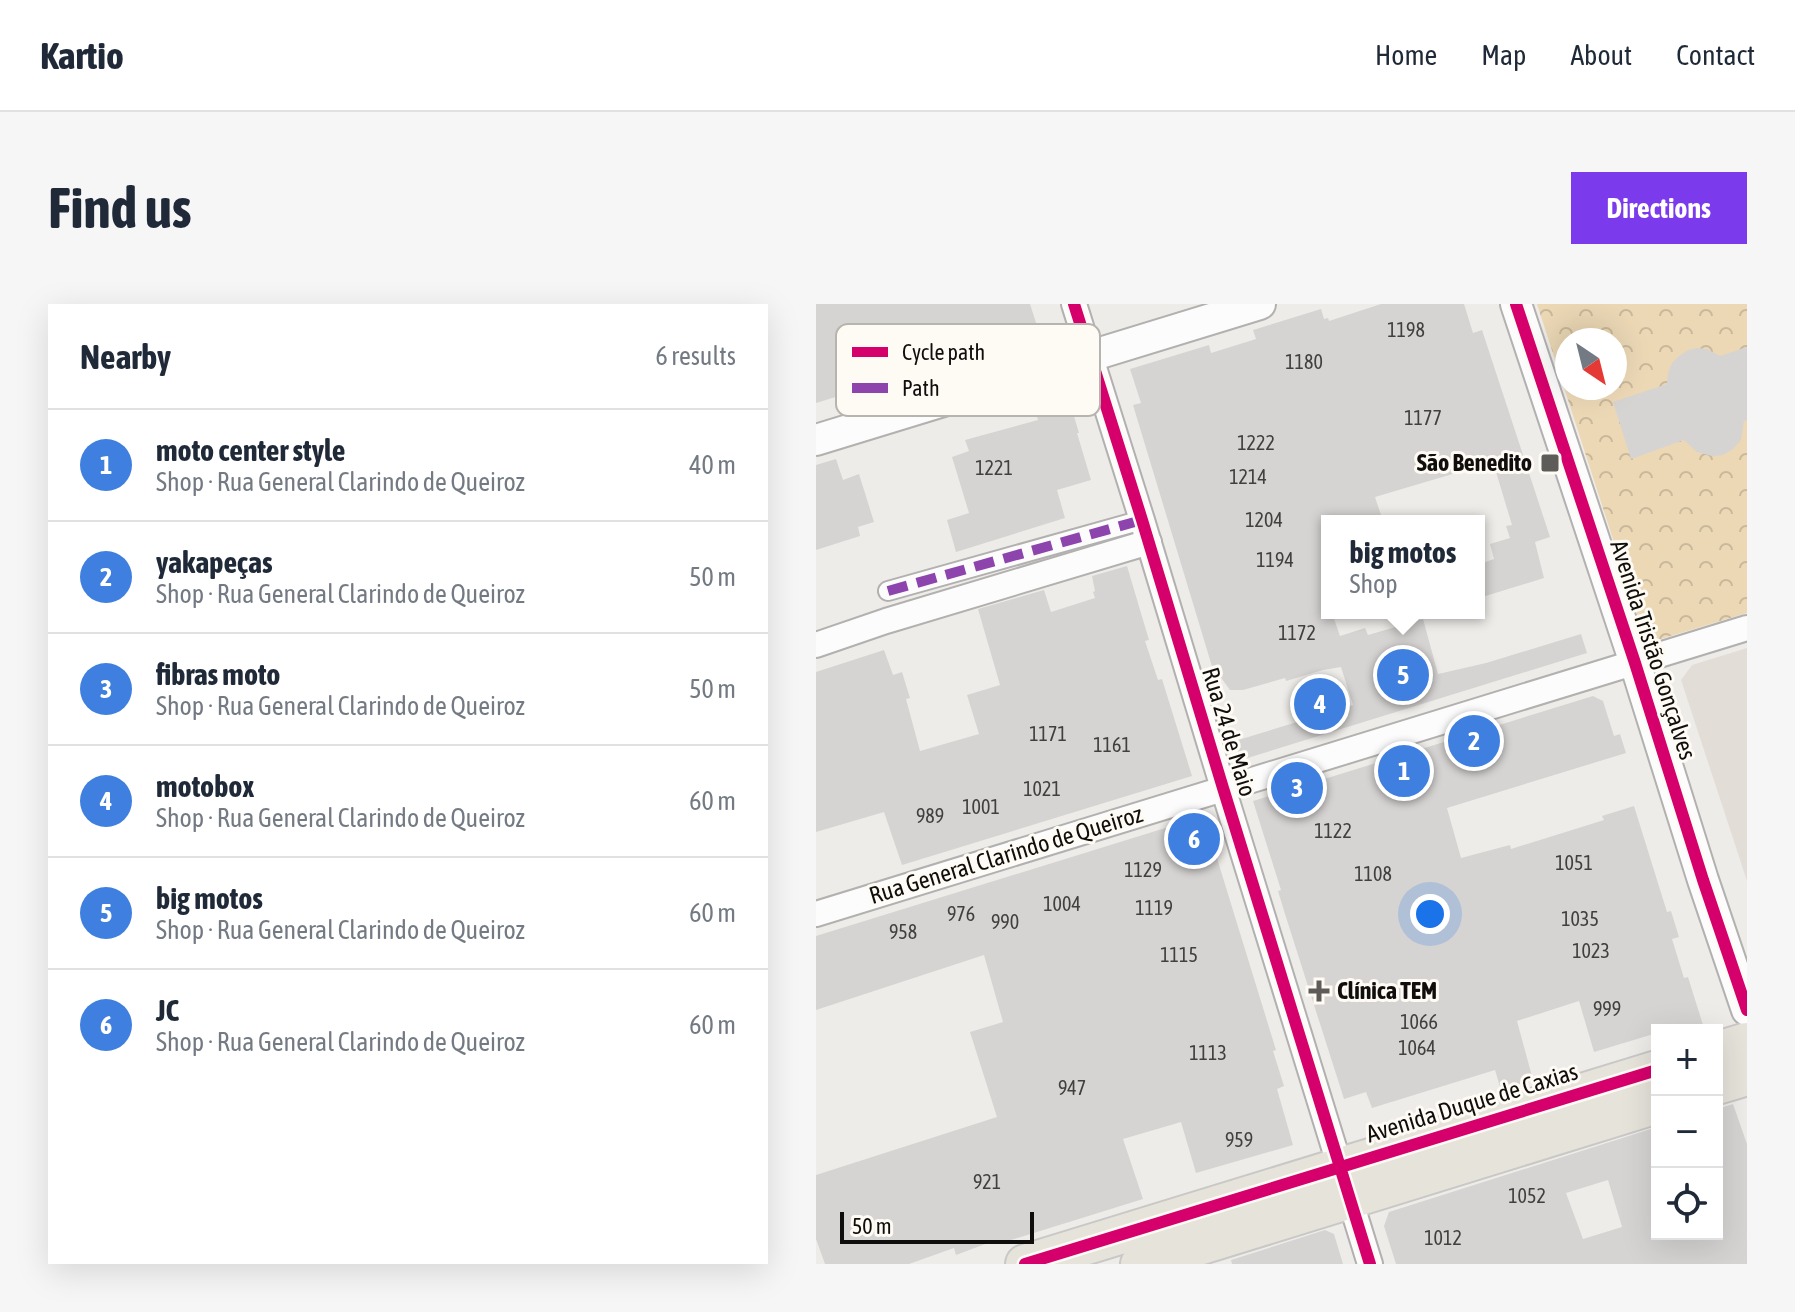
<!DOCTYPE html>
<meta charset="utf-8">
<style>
:root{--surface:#fff;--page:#f6f6f7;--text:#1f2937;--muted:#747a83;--line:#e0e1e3;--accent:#7c3aed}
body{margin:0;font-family:"Asap Condensed",sans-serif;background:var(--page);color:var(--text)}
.controls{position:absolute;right:24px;bottom:24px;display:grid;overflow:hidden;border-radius:0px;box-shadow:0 8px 32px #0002}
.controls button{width:72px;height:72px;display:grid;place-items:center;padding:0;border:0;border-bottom:2px solid var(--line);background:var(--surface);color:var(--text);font:40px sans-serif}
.compass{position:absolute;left:739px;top:24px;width:72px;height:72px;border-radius:50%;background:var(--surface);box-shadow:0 8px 32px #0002;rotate:145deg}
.scale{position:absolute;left:24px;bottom:20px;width:194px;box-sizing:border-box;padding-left:8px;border:4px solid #100e0c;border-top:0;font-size:22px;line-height:28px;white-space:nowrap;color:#100e0c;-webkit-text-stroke:6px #fefaf4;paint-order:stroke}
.you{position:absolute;left:614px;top:610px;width:28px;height:28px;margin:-20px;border:6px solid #fff;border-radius:50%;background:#1a73e8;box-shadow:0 0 0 12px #1a73e833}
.badge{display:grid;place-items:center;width:52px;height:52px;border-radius:50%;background:var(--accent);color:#fff;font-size:26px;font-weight:700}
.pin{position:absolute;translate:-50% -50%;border:4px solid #fff;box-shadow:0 2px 8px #0006}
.popup{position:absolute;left:505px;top:211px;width:164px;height:104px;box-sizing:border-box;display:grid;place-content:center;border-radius:0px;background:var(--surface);filter:drop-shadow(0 2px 6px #0005);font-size:26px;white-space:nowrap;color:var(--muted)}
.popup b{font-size:30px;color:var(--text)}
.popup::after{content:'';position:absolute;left:50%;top:100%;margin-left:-16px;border:16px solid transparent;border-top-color:var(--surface)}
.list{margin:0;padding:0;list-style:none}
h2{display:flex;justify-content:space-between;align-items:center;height:104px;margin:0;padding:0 32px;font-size:34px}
h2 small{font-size:26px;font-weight:400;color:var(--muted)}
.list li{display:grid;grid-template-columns:52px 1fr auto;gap:24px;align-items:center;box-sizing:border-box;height:112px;padding:0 32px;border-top:2px solid var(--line)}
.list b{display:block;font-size:30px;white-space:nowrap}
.list p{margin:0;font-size:26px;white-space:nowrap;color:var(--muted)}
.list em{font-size:26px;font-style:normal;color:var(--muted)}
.icon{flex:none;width:44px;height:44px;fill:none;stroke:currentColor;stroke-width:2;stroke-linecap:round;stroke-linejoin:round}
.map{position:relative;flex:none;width:931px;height:960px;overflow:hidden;border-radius:0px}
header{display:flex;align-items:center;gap:48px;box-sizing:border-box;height:112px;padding:0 40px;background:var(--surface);border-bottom:2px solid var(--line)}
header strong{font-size:38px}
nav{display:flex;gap:44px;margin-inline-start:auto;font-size:28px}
.intro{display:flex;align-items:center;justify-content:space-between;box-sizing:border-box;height:192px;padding:0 48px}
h1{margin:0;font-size:56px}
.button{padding:20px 36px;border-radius:0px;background:var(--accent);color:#fff;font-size:28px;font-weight:700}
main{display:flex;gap:48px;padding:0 48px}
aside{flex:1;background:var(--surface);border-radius:0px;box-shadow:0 8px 32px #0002}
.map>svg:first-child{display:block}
.built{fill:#e2ddd6}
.park{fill:url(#park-crowns);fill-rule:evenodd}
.building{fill:#d6d4d2;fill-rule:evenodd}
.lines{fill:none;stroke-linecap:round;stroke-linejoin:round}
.pedestrian-casing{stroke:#b3b1af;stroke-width:22}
.minor-casing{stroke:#b3b1af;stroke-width:28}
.tertiary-casing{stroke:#b3b1af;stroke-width:34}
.primary-casing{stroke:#c9c8c6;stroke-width:42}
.pedestrian{stroke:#fcfcfc;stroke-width:18}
.minor{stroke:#fcfcfc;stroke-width:24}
.tertiary{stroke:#fcfcfc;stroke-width:30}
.primary{stroke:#e6e3db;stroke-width:38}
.quiet{stroke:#8e44ad;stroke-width:10;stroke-dasharray:20 10;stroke-linecap:butt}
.cycleway-casing{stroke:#fefaf4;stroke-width:17}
.cycleway{stroke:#d6006c;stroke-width:12}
.poi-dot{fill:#5e5c59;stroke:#fefaf4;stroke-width:3}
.labels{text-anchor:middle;stroke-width:6;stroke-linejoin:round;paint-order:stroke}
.number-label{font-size:20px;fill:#42403e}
.poi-label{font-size:24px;font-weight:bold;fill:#100e0c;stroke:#fefaf4;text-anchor:end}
.street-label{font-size:24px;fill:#100e0c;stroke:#fefaf4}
.key{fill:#fefaf4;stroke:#b7b3ae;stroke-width:2}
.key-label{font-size:22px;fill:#100e0c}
</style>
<header>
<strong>Kartio</strong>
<nav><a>Home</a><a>Map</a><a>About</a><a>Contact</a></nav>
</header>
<div class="intro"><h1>Find us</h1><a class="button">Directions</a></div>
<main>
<aside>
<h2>Nearby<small>6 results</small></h2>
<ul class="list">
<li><span class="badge" style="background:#3f7fe0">1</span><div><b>moto center style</b><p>Shop · Rua General Clarindo de Queiroz</p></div><em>40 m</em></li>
<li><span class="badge" style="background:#3f7fe0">2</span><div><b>yakapeças</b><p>Shop · Rua General Clarindo de Queiroz</p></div><em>50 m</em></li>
<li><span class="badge" style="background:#3f7fe0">3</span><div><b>fibras moto</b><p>Shop · Rua General Clarindo de Queiroz</p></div><em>50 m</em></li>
<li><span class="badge" style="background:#3f7fe0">4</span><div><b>motobox</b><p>Shop · Rua General Clarindo de Queiroz</p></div><em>60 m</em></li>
<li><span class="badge" style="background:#3f7fe0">5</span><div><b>big motos</b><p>Shop · Rua General Clarindo de Queiroz</p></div><em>60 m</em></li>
<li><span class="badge" style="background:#3f7fe0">6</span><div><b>JC</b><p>Shop · Rua General Clarindo de Queiroz</p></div><em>60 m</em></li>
</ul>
</aside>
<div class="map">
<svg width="931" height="960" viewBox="0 0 931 960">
<defs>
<pattern id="park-crowns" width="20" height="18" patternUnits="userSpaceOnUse" patternTransform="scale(2)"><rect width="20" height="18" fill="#ecd8b5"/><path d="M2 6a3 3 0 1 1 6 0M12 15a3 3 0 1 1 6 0" fill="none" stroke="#c9b89a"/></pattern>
</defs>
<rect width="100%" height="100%" fill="#eeece9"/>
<path class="built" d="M931,344V577L865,376L876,361Z"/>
<path class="park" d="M721,0H931V309L838,337L828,331ZM751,36H799V84H751Z"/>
<g class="building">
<path d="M0,0H214L222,25L210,29L216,49L180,60L179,59L176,60L171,47L0,99Z"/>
<path d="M565,0H648L657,29L666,26L734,233L719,238L728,274L663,294V260L678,255L674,240L694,234L690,222L696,221L677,158L559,193L567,217H511V309H516L524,332L549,324L552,331L607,315L622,370L670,359L765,330L771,349L425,456L419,437L537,401L525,363L507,366L470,377L469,374L427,386H414L401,368L398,369L317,101L325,99L314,65L393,41L395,49L440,35L437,26L505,5L508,15L512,14L513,17Z"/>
<path d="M931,43V116L928,117L925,136L917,145L907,151L896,152L881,148L868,136L815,155L797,98L851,80L852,69L856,59L862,53L872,46L881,44L891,45L904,52Z"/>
<path d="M252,92L263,129H261L275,176L241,186L249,214L140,248L131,216L153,209L136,153L153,147L149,136L222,116L218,103Z"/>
<path d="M20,155L27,176L43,170L58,218L42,223L44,232L0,246V161Z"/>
<path d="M311,262L333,336L329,337L342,376L346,375L376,472L86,561L68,508L0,528V368L68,346L77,371L86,368L94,394L90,395L104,447L163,430L151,391L184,381L162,305L228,286L235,308L279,294L277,288L279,287L276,272Z"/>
<path d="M777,392L787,397L798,432L804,430L810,449L631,504L645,554L694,541L695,545L788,516L786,512L818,502L851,608L855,607L863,633L856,635L868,674L872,673L887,721L872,726H841V729L778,748L763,697L701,717L717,776L685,786L679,766L556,804L550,788L528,795L469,610L462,587L465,586L437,497Z"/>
<path d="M388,512L460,746L457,747L468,782L461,785L477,841L380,869L365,818L307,835L327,895L182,940L180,936L140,951L138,944L93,960H9L0,935V871L181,813L154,728L187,718L168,651L0,706V632Z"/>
<path d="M917,800L931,840V960H580L568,922L573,908L841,823V930H901V805ZM792,876L806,923L767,935L750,889Z"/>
<path d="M509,926L518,930L527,960H416L415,956Z"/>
</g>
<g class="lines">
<defs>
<path id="pedestrian" d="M72,287L326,216"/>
<g id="minor">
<path d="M258,0L326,216L407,484L554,960"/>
<path d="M0,341L70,317L333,238"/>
<path d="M0,610L931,324"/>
</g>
<g id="tertiary">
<path d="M700,0L819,359L887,576L931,706"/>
<path d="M0,136L444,0"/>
</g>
<g id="primary">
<path d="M901,747L931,738"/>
<path d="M901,781L931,772"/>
<path d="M209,960L841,766"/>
<path d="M324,960L841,800"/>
</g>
</defs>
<use href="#pedestrian" class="pedestrian-casing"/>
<use href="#minor" class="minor-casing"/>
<use href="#tertiary" class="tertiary-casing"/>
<use href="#primary" class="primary-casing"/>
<use href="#pedestrian" class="pedestrian"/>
<use href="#minor" class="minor"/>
<use href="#tertiary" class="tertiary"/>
<use href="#primary" class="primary"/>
<path class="quiet" d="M72,287L326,216"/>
<defs>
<g id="cycleway">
<path d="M258,0L326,216L407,484L554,960"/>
<path d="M700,0L819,359L887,576L931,706"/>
<path d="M209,960L841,766"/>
</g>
</defs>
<use href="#cycleway" class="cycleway-casing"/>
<use href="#cycleway" class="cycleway"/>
</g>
<g class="poi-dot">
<rect x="724" y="149" width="20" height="20" rx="4"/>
<path d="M499 675h8v8h8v8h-8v8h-8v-8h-8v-8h8z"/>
</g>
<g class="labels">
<g class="number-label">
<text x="590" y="33">1198</text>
<text x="488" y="65">1180</text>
<text x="607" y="121">1177</text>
<text x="440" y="146">1222</text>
<text x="178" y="171">1221</text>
<text x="432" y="180">1214</text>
<text x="448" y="223">1204</text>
<text x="459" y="263">1194</text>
<text x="481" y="336">1172</text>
<text x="232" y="437">1171</text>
<text x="296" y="448">1161</text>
<text x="226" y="492">1021</text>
<text x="165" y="510">1001</text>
<text x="114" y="519">989</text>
<text x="517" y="534">1122</text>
<text x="758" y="566">1051</text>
<text x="327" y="573">1129</text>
<text x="557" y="577">1108</text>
<text x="246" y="607">1004</text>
<text x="338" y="611">1119</text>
<text x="145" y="617">976</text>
<text x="764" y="622">1035</text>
<text x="189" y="625">990</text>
<text x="87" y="635">958</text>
<text x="775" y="654">1023</text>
<text x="363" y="658">1115</text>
<text x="791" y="712">999</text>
<text x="603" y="725">1066</text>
<text x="601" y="751">1064</text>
<text x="392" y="756">1113</text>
<text x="256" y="791">947</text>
<text x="423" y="843">959</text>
<text x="171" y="885">921</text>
<text x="711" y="899">1052</text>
<text x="627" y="941">1012</text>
</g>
<g class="poi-label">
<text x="716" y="167">São Benedito</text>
<text x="521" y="695" text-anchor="start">Clínica TEM</text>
</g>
<g class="street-label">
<text transform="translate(837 346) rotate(72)" y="8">Avenida Tristão Gonçalves</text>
<text transform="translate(413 428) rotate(73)" y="8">Rua 24 de Maio</text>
<text transform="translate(190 551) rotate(-17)" y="8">Rua General Clarindo de Queiroz</text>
<text transform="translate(656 799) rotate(-17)" y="8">Avenida Duque de Caxias</text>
</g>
</g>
<rect x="20" y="20" width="264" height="92" rx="12" class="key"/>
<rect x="36" y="43" width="36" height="10" fill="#d6006c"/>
<rect x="36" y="79" width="36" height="10" fill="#8e44ad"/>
<g class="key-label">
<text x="86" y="56">Cycle path</text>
<text x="86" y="92">Path</text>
</g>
</svg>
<div class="controls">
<button>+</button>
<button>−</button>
<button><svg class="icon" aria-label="locate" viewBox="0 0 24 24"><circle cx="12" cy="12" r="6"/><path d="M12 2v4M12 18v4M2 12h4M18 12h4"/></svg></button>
</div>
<svg class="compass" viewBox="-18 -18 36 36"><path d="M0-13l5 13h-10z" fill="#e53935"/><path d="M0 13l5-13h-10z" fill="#747a83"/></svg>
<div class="scale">50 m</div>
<div class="you"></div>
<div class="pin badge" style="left:588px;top:467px;background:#3f7fe0">1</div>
<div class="pin badge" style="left:658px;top:437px;background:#3f7fe0">2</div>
<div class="pin badge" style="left:481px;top:484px;background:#3f7fe0">3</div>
<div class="pin badge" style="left:504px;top:400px;background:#3f7fe0">4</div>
<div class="pin badge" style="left:587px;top:371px;background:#3f7fe0">5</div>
<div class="popup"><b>big motos</b>Shop</div>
<div class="pin badge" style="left:378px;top:535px;background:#3f7fe0">6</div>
</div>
</main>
